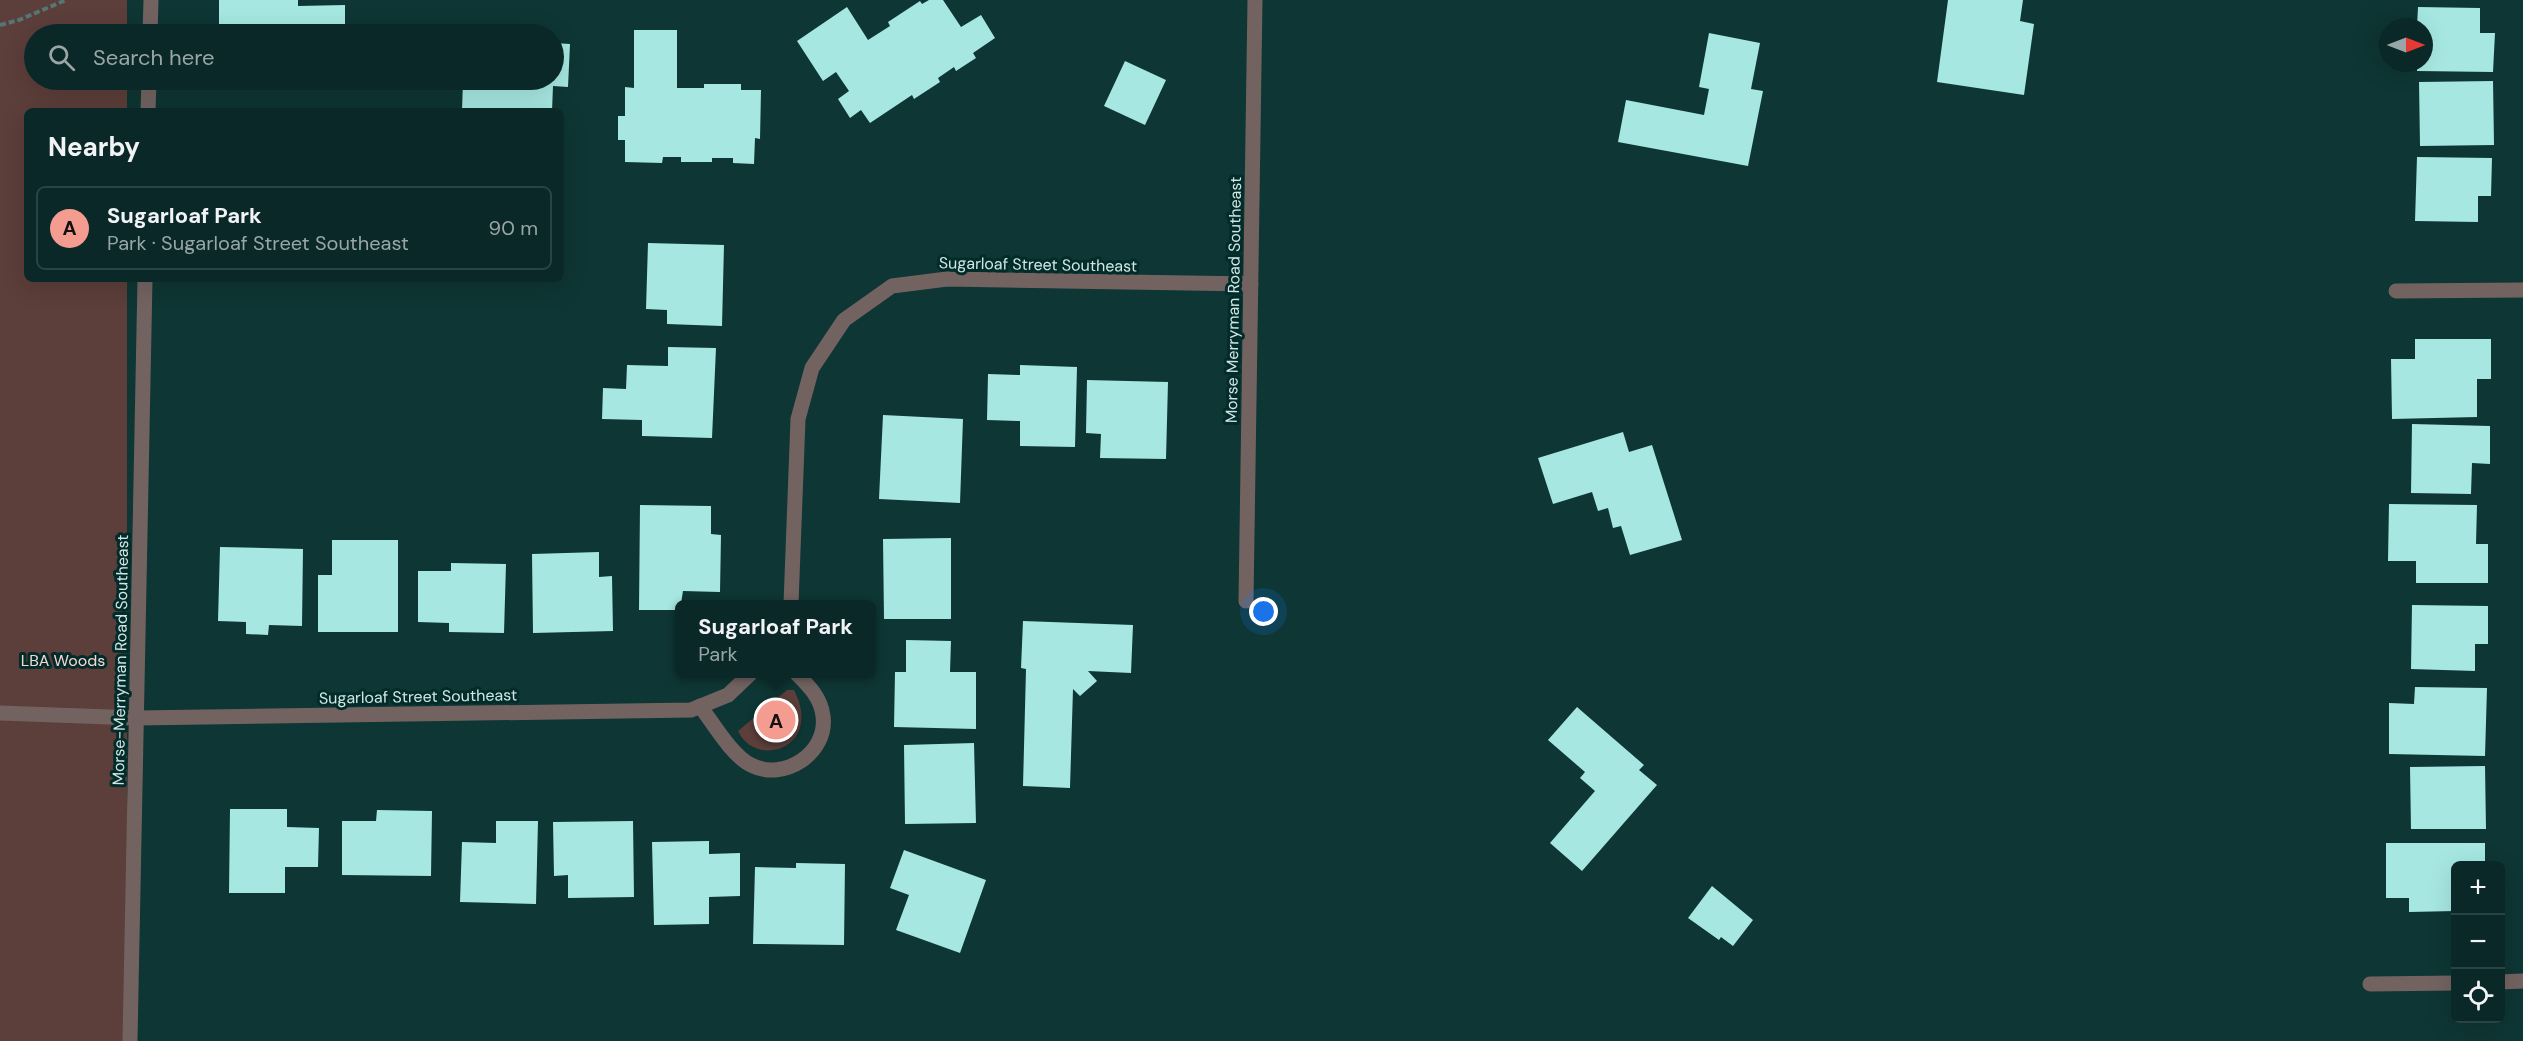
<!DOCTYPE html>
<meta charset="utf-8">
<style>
:root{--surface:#0a2827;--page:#13302f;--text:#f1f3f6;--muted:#99a6a7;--line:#2a4444;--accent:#f59c91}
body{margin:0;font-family:"DM Sans",sans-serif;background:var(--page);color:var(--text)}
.controls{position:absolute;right:18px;bottom:18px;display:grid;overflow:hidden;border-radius:9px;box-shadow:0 6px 24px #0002}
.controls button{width:54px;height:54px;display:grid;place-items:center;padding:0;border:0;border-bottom:2px solid var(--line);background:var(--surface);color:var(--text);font:30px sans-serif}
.compass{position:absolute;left:2379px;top:18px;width:54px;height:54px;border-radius:50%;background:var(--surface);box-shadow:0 6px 24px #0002;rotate:90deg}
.you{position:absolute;left:1264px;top:612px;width:21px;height:21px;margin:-15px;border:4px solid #fff;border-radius:50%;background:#1a73e8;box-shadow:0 0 0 9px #1a73e833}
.badge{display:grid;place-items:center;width:39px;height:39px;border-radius:50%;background:var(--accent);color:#111;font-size:20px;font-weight:700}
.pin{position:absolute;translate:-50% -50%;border:3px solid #fff;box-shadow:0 2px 6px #0006}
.popup{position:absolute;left:675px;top:600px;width:201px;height:78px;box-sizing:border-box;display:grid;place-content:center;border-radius:9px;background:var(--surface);filter:drop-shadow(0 2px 4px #0005);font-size:20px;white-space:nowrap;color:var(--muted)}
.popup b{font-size:22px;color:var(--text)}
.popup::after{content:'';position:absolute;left:50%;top:100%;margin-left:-12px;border:12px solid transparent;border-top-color:var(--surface)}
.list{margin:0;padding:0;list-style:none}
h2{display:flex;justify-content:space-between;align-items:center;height:78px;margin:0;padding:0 24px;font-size:26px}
h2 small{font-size:20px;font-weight:400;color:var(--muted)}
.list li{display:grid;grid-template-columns:39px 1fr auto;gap:18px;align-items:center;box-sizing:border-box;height:84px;margin:0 12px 12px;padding:0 12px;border:2px solid var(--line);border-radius:9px}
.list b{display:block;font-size:22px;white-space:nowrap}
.list p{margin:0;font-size:20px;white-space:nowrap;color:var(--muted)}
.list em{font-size:20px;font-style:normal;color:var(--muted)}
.icon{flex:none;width:33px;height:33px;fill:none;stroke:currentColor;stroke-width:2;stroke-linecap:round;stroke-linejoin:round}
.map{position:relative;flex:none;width:2523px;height:1041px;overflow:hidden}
.search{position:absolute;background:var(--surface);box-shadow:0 6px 24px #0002;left:24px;top:24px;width:540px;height:66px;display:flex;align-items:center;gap:15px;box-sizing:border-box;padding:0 21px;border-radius:33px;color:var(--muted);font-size:22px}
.panel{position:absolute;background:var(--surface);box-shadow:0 6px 24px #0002;left:24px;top:108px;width:540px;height:174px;border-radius:9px}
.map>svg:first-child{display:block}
.green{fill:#5c3e3a}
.building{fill:#a6e7e2}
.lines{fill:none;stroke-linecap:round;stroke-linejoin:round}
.path{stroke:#557674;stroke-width:4;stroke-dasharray:6 3;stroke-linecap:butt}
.minor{stroke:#726361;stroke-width:15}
.labels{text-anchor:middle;stroke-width:6;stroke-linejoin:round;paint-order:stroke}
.street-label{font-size:16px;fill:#d2e7e5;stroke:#022c2a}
.park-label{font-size:16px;fill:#f8d7d2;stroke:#022c2a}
</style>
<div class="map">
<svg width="2523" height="1041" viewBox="0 0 2523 1041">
<rect width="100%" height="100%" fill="#0e3634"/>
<g class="green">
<path d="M0,0H127V34H34V80H127V111H27V279H127V1041H0Z"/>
<path d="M787,690H794C824,749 755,769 738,731Z"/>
</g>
<g class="building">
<path d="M219,0H298V6L345,5V34H219Z"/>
<path d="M929,0H943L961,27L981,15L995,38L973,53L976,58L956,71L954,67L938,78L940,82L914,99L912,95L870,123L861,110L850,118L838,99L849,91L836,72L823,81L797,41L847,7L868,40L890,26L888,22L920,1L922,4Z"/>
<path d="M1948,0H2023L2020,21L2034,24L2024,95L1937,82Z"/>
<path d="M2418,7L2480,8V33H2495L2493,72L2417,71V63H2424V27H2417Z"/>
<path d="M634,30H677V88H704V84H741V90H761L760,139L755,138L754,164L733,163V158H712V162H681V157H663L662,163L625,162V140H618V116H625V87L634,88Z"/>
<path d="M1709,33L1760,43L1751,89L1763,91L1748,166L1618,142L1626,100L1704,115L1709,89L1699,87Z"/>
<path d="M554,43L570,44L568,87L553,86L552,111H462L463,80H554Z"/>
<path d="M1125,61L1166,80L1145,125L1104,106Z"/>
<path d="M2493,81L2494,145L2420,146L2419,82Z"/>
<path d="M2417,157L2492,158L2491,196H2478V222L2415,221Z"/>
<path d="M648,243L724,245L722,326L667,324V310L646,309Z"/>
<path d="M2415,339H2491V379H2477V417L2392,419L2391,359H2415Z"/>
<path d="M668,347L716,348L712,438L642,436V420L602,419L603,388L626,389L627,365L668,366Z"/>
<path d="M1020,365L1077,367L1075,447L1020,446V421L987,420L988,374L1020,375Z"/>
<path d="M1087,380L1168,382L1166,459L1100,458L1101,434L1086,433Z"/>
<path d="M883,415L963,419L960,503L879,499Z"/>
<path d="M2412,424L2490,426V464L2472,463L2471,494L2411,493Z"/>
<path d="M1623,432L1629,452L1652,445L1682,540L1630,555L1621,526L1613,528L1608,508L1598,511L1592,492L1553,504L1538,458Z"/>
<path d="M2389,504L2477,505L2476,544H2488V583H2416V561H2388Z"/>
<path d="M640,505L711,506V534L721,535L720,592L683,591L680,610H639Z"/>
<path d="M951,538V619H884L883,539Z"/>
<path d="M332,540H398V632H318V575H332Z"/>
<path d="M220,547L303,549L302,626L269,625L268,635L246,634V622L218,621Z"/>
<path d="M599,552V577L612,576L613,631L533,633L532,554Z"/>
<path d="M451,563L506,564L504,633L449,632V623L418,622V571H451Z"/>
<path d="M2412,605L2488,606V644H2475V671L2411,669Z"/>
<path d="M1023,621L1133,625L1131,673L1088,671L1097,681L1080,696L1073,689L1070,788L1023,786L1026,669L1021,668Z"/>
<path d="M906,640L951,641L950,672H976V729L894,727L895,672H906Z"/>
<path d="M2415,687L2487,688L2485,756L2389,754V703L2414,704Z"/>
<path d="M1577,707L1644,765L1639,770L1657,785L1582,871L1550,843L1595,791L1580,778L1585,772L1548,740Z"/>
<path d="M974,743L976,823L905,824L904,745Z"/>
<path d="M2485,766L2486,829H2411L2410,767Z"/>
<path d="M230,809H287V827L319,828L318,867H285V893H229Z"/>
<path d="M377,810L432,811L431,876L342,875V821H376Z"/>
<path d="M496,821H538L536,904L460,902L462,842L496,843Z"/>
<path d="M633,821L634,897L568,898V875L554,876L553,822Z"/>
<path d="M709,841V854L740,853V896L709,897V924L654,925L652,842Z"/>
<path d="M2386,843H2485V866H2456V911L2409,912V898H2386Z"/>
<path d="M904,850L986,880L960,953L896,930L909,895L890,888Z"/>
<path d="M796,863L845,864L844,945L753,944L755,867L796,868Z"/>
<path d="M1712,886L1753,920L1733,946L1721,937L1719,940L1688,918Z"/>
</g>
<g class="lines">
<path class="path" d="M0,25L19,20L66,0"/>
<g class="minor">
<path d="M150,34L151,0"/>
<path d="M148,111L149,80"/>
<path d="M2396,291L2523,290"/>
<path d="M1246,601L1255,0"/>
<path d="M791,604L798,419L812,368L844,320L892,286L947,279L1251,284"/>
<path d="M700,706C713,723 732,756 751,765C784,782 828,753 823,716C821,698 809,686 797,674"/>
<path d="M0,713L137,718L691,710L728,695L750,674"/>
<path d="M2500,982L2523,981"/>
<path d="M2370,984L2456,983"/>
<path d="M130,1041L145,279"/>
</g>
</g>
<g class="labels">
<g class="street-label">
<text transform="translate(1038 264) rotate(1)" y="6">Sugarloaf Street Southeast</text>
<text transform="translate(1233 300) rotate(-89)" y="6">Morse Merryman Road Southeast</text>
<text transform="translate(120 660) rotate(-89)" y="6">Morse-Merryman Road Southeast</text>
<text transform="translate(418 696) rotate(-1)" y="6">Sugarloaf Street Southeast</text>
</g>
<g class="park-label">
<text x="63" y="666">LBA Woods</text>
</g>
</g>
</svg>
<div class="controls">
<button>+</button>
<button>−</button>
<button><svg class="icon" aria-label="locate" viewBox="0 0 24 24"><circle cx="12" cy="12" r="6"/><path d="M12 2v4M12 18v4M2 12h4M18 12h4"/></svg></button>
</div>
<svg class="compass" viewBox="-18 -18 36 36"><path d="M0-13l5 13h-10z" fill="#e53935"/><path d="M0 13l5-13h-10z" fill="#99a6a7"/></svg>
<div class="you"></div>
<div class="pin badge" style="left:776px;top:720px">A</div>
<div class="popup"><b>Sugarloaf Park</b>Park</div>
<div class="search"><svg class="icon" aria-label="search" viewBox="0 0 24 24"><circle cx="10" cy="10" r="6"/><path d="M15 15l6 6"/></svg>Search here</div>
<section class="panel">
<h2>Nearby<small></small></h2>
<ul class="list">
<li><span class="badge">A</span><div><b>Sugarloaf Park</b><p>Park · Sugarloaf Street Southeast</p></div><em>90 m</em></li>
</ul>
</section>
</div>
